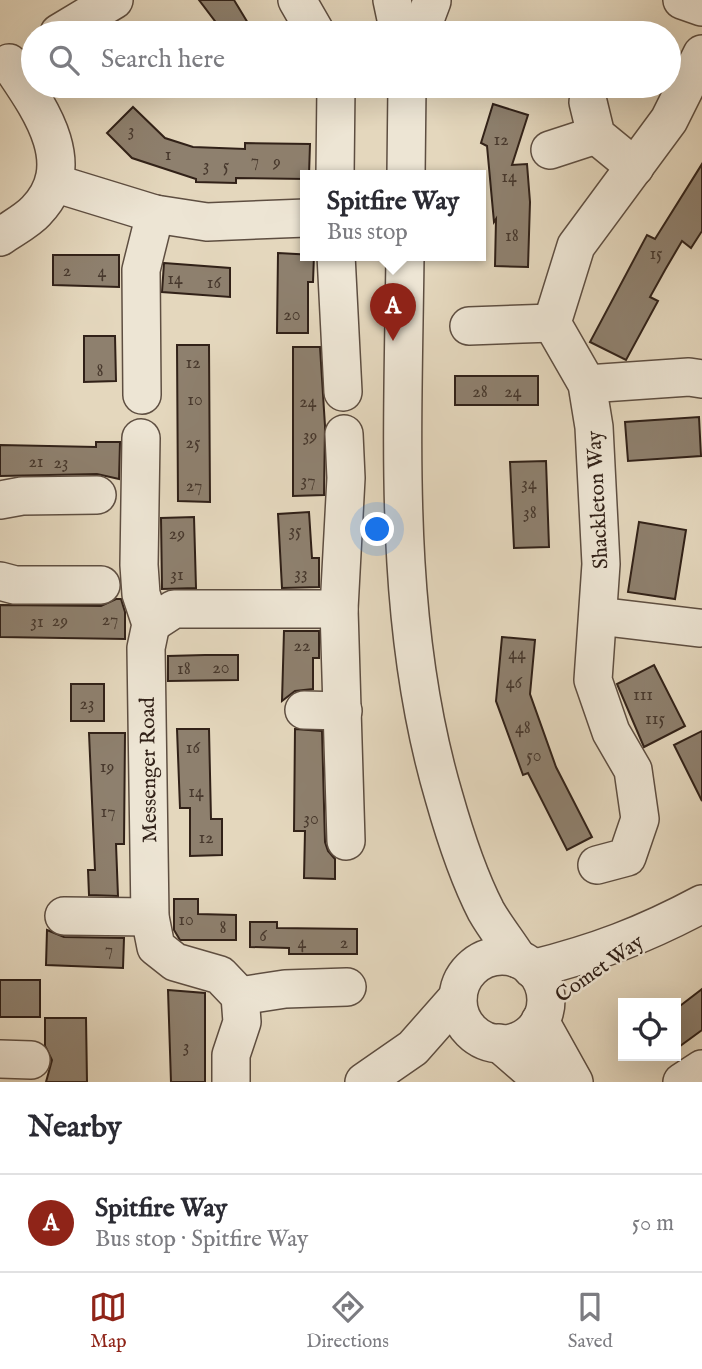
<!DOCTYPE html>
<meta charset="utf-8">
<style>
:root{--surface:#fff;--page:#f7f7f7;--text:#2b2b33;--muted:#7c7c81;--line:#e1e1e2;--accent:#8f2418}
body{margin:0;font-family:"IM FELL English",serif;background:var(--page);color:var(--text)}
.controls{position:absolute;right:21px;bottom:21px;display:grid;overflow:hidden;border-radius:0px;box-shadow:0 7px 28px #0002}
.controls button{width:63px;height:63px;display:grid;place-items:center;padding:0;border:0;border-bottom:2px solid var(--line);background:var(--surface);color:var(--text);font:35px sans-serif}
.you{position:absolute;left:378px;top:530px;width:24px;height:24px;margin:-18px;border:5px solid #fff;border-radius:50%;background:#1a73e8;box-shadow:0 0 0 10px #1a73e833}
.badge{display:grid;place-items:center;width:46px;height:46px;border-radius:50%;background:var(--accent);color:#fff;font-size:23px;font-weight:700}
.pin{position:absolute;translate:-50% -58px;filter:drop-shadow(0 2px 4px #0008)}
.pin::after{content:'';position:absolute;top:37px;width:24px;height:21px;background:inherit;clip-path:polygon(0 0,100% 0,50% 100%)}
.popup{position:absolute;left:300px;top:170px;width:186px;height:91px;box-sizing:border-box;display:grid;place-content:center;border-radius:0px;background:var(--surface);filter:drop-shadow(0 2px 5px #0005);font-size:23px;white-space:nowrap;color:var(--muted)}
.popup b{font-size:26px;color:var(--text)}
.popup::after{content:'';position:absolute;left:50%;top:100%;margin-left:-14px;border:14px solid transparent;border-top-color:var(--surface)}
.list{margin:0;padding:0;list-style:none}
h2{display:flex;justify-content:space-between;align-items:center;height:91px;margin:0;padding:0 28px;font-size:30px}
h2 small{font-size:23px;font-weight:400;color:var(--muted)}
.list li{display:grid;grid-template-columns:46px 1fr auto;gap:21px;align-items:center;box-sizing:border-box;height:98px;padding:0 28px;border-top:2px solid var(--line)}
.list b{display:block;font-size:26px;white-space:nowrap}
.list p{margin:0;font-size:23px;white-space:nowrap;color:var(--muted)}
.list em{font-size:23px;font-style:normal;color:var(--muted)}
.icon{flex:none;width:38px;height:38px;fill:none;stroke:currentColor;stroke-width:2;stroke-linecap:round;stroke-linejoin:round}
.map{position:relative;flex:none;width:702px;height:1082px;overflow:hidden}
.search{position:absolute;background:var(--surface);box-shadow:0 7px 28px #0002;left:21px;right:21px;top:21px;height:77px;display:flex;align-items:center;gap:18px;box-sizing:border-box;padding:0 24px;border-radius:38px;color:var(--muted);font-size:26px}
.sheet{height:189px;background:var(--surface)}
nav{display:flex;justify-content:space-around;align-items:center;box-sizing:border-box;height:98px;border-top:2px solid var(--line);background:var(--surface);font-size:19px;color:var(--muted)}
nav a{display:grid;justify-items:center;gap:4px}
nav .on{color:var(--accent)}
.map>svg:first-child{display:block}
.building{fill:#8e806e;stroke:#312118;stroke-width:2}
.lines{fill:none;stroke-linecap:round;stroke-linejoin:round}
.minor-casing{stroke:#5e4e41;stroke-width:40}
.minor{stroke:#ede5d4;stroke-width:37}
.labels{text-anchor:middle;stroke-width:5;stroke-linejoin:round;paint-order:stroke}
.number-label{font-size:18px;fill:#48392e}
.street-label{font-size:21px;fill:#312118;stroke:#ede5d4}
</style>
<div class="map">
<svg width="702" height="1082" viewBox="0 0 702 1082">
<rect width="100%" height="100%" fill="#e4d7bd"/>
<filter id="stains"><feTurbulence type="fractalNoise" baseFrequency=".00286" numOctaves="4"/><feColorMatrix values="0 0 0 0 .2 0 0 0 0 .09 0 0 0 0 .02 0 0 0 .5 -.17"/></filter>
<radialGradient id="worn" r=".72"><stop offset=".6" stop-color="#630" stop-opacity="0"/><stop offset="1" stop-color="#630" stop-opacity=".3"/></radialGradient>
<g class="building">
<path d="M199,0H234L254,33H224Z"/>
<path d="M493,104L528,115L512,165L527,164L530,202L528,267L495,266L496,219L494,222L487,146L481,143Z"/>
<path d="M133,107L165,138L193,147L245,149V143L310,144L309,175H305V179L236,178V183L196,182V179L132,158L107,133Z"/>
<path d="M702,164V231L691,248L682,241L665,270L650,297L658,301L626,360L590,342L647,235L655,239Z"/>
<path d="M278,253L314,255L313,282H308V333H277Z"/>
<path d="M53,255H119V287L53,285Z"/>
<path d="M164,263L230,268V297L162,292Z"/>
<path d="M84,336H115L116,381L84,382Z"/>
<path d="M177,345H209L210,502L178,501Z"/>
<path d="M293,347H320L325,426L324,495L293,496Z"/>
<rect x="455" y="376" width="83" height="29"/>
<path d="M699,417L701,456L628,461L625,422Z"/>
<path d="M96,442H120L119,479L97,474L0,476V445L96,447Z"/>
<path d="M546,461L549,547L514,548L510,462Z"/>
<path d="M309,512L312,558H319V587L282,588L278,514Z"/>
<path d="M194,517L196,588L162,589L161,518Z"/>
<path d="M639,522L686,530L675,599L628,592Z"/>
<path d="M116,599H121L125,612V639L0,637V605L101,606Z"/>
<path d="M284,631H319V658H313V689L295,691L282,701Z"/>
<path d="M502,637L535,640L530,694L556,767L592,837L567,850L528,773L523,775L496,701Z"/>
<path d="M205,655H238V680L168,681V656Z"/>
<path d="M654,665L685,726L644,747L617,684Z"/>
<rect x="71" y="684" width="33" height="37"/>
<path d="M177,729H209L211,819H222V855L190,856V808H180Z"/>
<path d="M295,729L322,731L325,842L328,851L335,859V879L304,878L305,831H294Z"/>
<path d="M702,731V801L674,745Z"/>
<path d="M89,733H125L124,844H116L118,896L89,895L88,870H95Z"/>
<path d="M174,899H198V914L236,915V940H180L174,930Z"/>
<path d="M250,922H277V928L357,929V954H289V948L250,947Z"/>
<path d="M47,930L64,937L124,938L123,968L46,965Z"/>
<rect x="0" y="980" width="40" height="37"/>
<path d="M702,989V1030L676,1049V1009Z"/>
<path d="M168,990L205,993V1082H171Z"/>
<path d="M45,1018H86L87,1082H46L52,1060L45,1046Z"/>
</g>
<g class="lines">
<defs>
<g id="minor">
<path d="M297,0L316,33"/>
<path d="M392,0L399,33"/>
<path d="M682,0L702,7"/>
<path d="M59,33L114,0"/>
<path d="M420,33L432,1"/>
<path d="M588,102L596,135L635,167"/>
<path d="M550,150L596,135"/>
<path d="M335,175L336,86"/>
<path d="M406,175L407,86"/>
<path d="M54,183L155,214L207,222L306,218"/>
<path d="M0,237C11,229 27,221 36,211C82,164 38,106 9,63"/>
<path d="M336,255L343,392"/>
<path d="M405,255C403,436 392,621 444,797C455,836 467,874 486,911C495,927 508,943 518,959"/>
<path d="M469,326L552,323"/>
<path d="M587,384L689,377L702,379"/>
<path d="M142,395L141,270L155,214"/>
<path d="M344,434L346,478L339,609L346,841"/>
<path d="M141,438L139,565L141,594L151,624L146,648L150,917L156,947L175,962L220,975L240,996L242,1022L231,1055V1082"/>
<path d="M0,500L22,496L97,495"/>
<path d="M0,581L15,585H101"/>
<path d="M598,616L699,628"/>
<path d="M151,624L174,609H339"/>
<path d="M304,710L343,711"/>
<path d="M597,865L627,857L640,819L633,770L611,732L593,680L601,564L594,427L587,384L552,323L576,246L669,120L702,54"/>
<path d="M64,916L150,917"/>
<circle cx="502" cy="1000" r="44"/>
<path d="M532,969C596,953 644,935 702,904"/>
<path d="M240,996L285,989L347,987"/>
<path d="M540,1021L574,1082"/>
<path d="M499,1043L544,1082"/>
<path d="M0,1059L31,1060"/>
<path d="M364,1082L413,1048L458,997"/>
<path d="M682,1082L702,1069"/>
</g>
</defs>
<use href="#minor" class="minor-casing"/>
<use href="#minor" class="minor"/>
</g>
<g class="labels">
<g class="number-label">
<text x="131" y="136">3</text>
<text x="501" y="145">12</text>
<text x="168" y="160">1</text>
<text x="255" y="166">7</text>
<text x="277" y="167">9</text>
<text x="206" y="171">3</text>
<text x="226" y="171">5</text>
<text x="509" y="182">14</text>
<text x="512" y="241">18</text>
<text x="656" y="259">15</text>
<text x="67" y="276">2</text>
<text x="102" y="277">4</text>
<text x="175" y="284">14</text>
<text x="214" y="288">16</text>
<text x="292" y="320">20</text>
<text x="193" y="368">12</text>
<text x="100" y="376">8</text>
<text x="480" y="397">28</text>
<text x="513" y="397">24</text>
<text x="195" y="405">10</text>
<text x="308" y="407">24</text>
<text x="310" y="441">39</text>
<text x="193" y="448">25</text>
<text x="36" y="467">21</text>
<text x="61" y="468">23</text>
<text x="308" y="486">37</text>
<text x="529" y="489">34</text>
<text x="194" y="491">27</text>
<text x="530" y="518">38</text>
<text x="295" y="536">35</text>
<text x="177" y="539">29</text>
<text x="301" y="579">33</text>
<text x="177" y="580">31</text>
<text x="110" y="625">27</text>
<text x="60" y="626">29</text>
<text x="37" y="627">31</text>
<text x="302" y="651">22</text>
<text x="517" y="659">44</text>
<text x="221" y="673">20</text>
<text x="184" y="674">18</text>
<text x="514" y="688">46</text>
<text x="643" y="700">111</text>
<text x="87" y="709">23</text>
<text x="655" y="724">115</text>
<text x="523" y="733">48</text>
<text x="193" y="753">16</text>
<text x="534" y="761">50</text>
<text x="107" y="772">19</text>
<text x="196" y="797">14</text>
<text x="108" y="817">17</text>
<text x="311" y="824">30</text>
<text x="206" y="843">12</text>
<text x="186" y="925">10</text>
<text x="223" y="933">8</text>
<text x="263" y="941">6</text>
<text x="302" y="948">4</text>
<text x="344" y="948">2</text>
<text x="109" y="955">7</text>
<text x="186" y="1052">3</text>
</g>
<g class="street-label">
<text transform="translate(597 500) rotate(-93)" y="7">Shackleton Way</text>
<text transform="translate(148 770) rotate(-91)" y="7">Messenger Road</text>
<text transform="translate(599 968) rotate(-35)" y="7">Comet Way</text>
</g>
</g>
<rect width="100%" height="100%" filter="url(#stains)"/>
<rect width="100%" height="100%" fill="url(#worn)"/>
</svg>
<div class="controls">
<button><svg class="icon" aria-label="locate" viewBox="0 0 24 24"><circle cx="12" cy="12" r="6"/><path d="M12 2v4M12 18v4M2 12h4M18 12h4"/></svg></button>
</div>
<div class="you"></div>
<div class="pin badge" style="left:393px;top:341px">A</div>
<div class="popup"><b>Spitfire Way</b>Bus stop</div>
<div class="search"><svg class="icon" aria-label="search" viewBox="0 0 24 24"><circle cx="10" cy="10" r="6"/><path d="M15 15l6 6"/></svg>Search here</div>
</div>
<section class="sheet">
<h2>Nearby<small></small></h2>
<ul class="list">
<li><span class="badge">A</span><div><b>Spitfire Way</b><p>Bus stop · Spitfire Way</p></div><em>50 m</em></li>
</ul>
</section>
<nav>
<a class="on"><svg class="icon" aria-label="map" viewBox="0 0 24 24"><path d="M3 6l6-2 6 2 6-2v14l-6 2-6-2-6 2zM9 4v14M15 6v14"/></svg>Map</a>
<a><svg class="icon" aria-label="directions" viewBox="0 0 24 24"><path d="M12 3l9 9-9 9-9-9zM9 14v-3h6M13 9l2 2-2 2"/></svg>Directions</a>
<a><svg class="icon" aria-label="saved" viewBox="0 0 24 24"><path d="M7 4h10v16l-5-4-5 4z"/></svg>Saved</a>
</nav>
